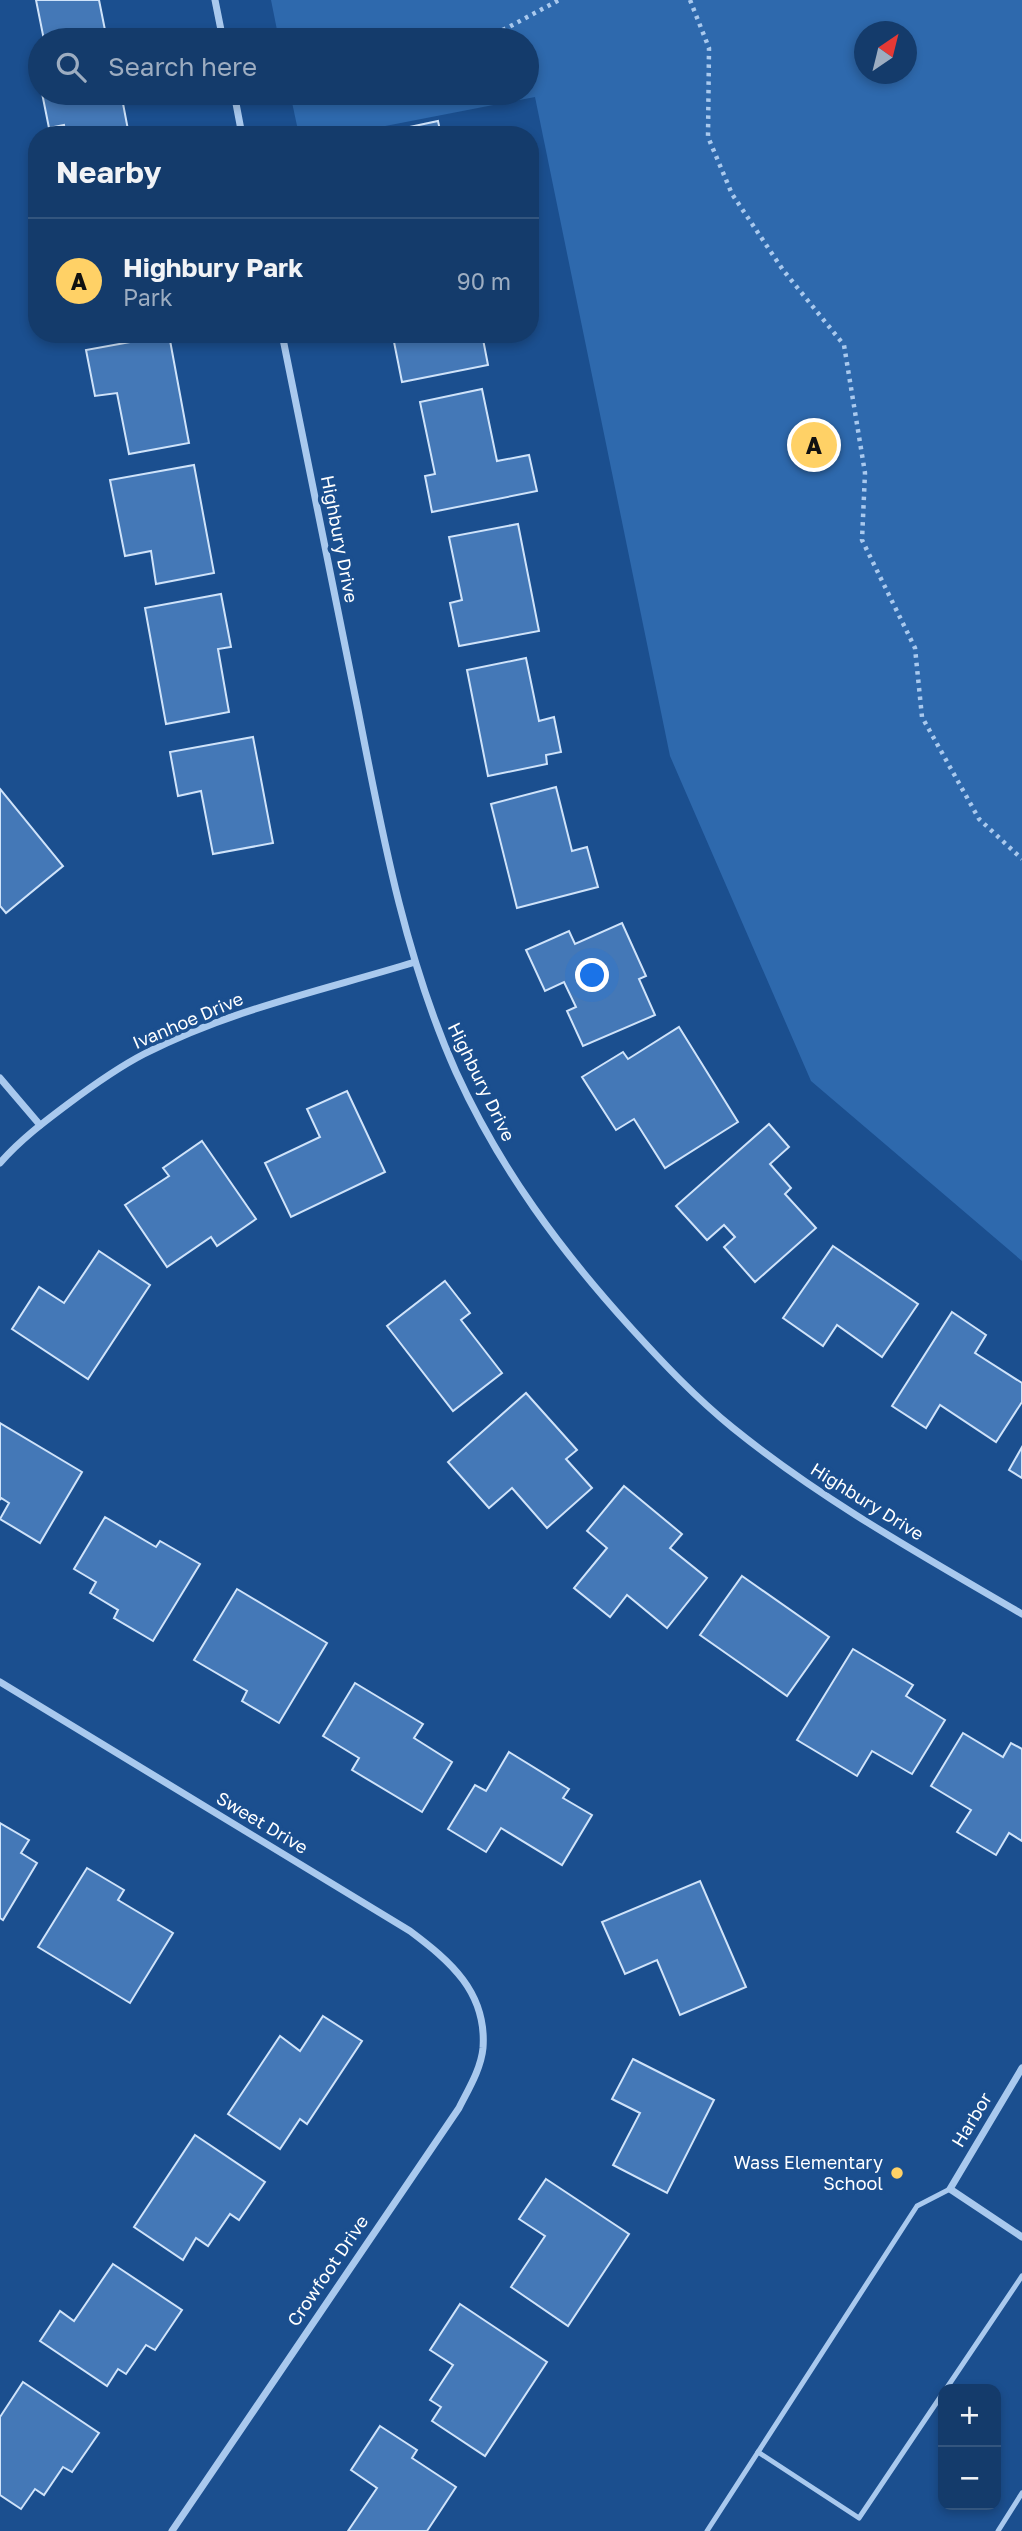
<!DOCTYPE html>
<meta charset="utf-8">
<style>
:root{--surface:#143b6b;--page:#1d4271;--text:#f1f3f6;--muted:#9dadc1;--line:#33557e;--accent:#ffd166}
body{margin:0;font-family:"Golos Text",sans-serif;background:var(--page);color:var(--text)}
.controls{position:absolute;right:21px;bottom:21px;display:grid;overflow:hidden;border-radius:14px;box-shadow:0 4px 10px #0003}
.controls button{width:63px;height:63px;display:grid;place-items:center;padding:0;border:0;border-bottom:2px solid var(--line);background:var(--surface);color:var(--text);font:35px sans-serif}
.compass{position:absolute;left:854px;top:21px;width:63px;height:63px;border-radius:50%;background:var(--surface);box-shadow:0 4px 10px #0003;rotate:35deg}
.you{position:absolute;left:593px;top:976px;width:24px;height:24px;margin:-18px;border:5px solid #fff;border-radius:50%;background:#1a73e8;box-shadow:0 0 0 10px #1a73e833}
.badge{display:grid;place-items:center;width:46px;height:46px;border-radius:50%;background:var(--accent);color:#111;font-size:23px;font-weight:700}
.pin{position:absolute;translate:-50% -50%;border:4px solid #fff;box-shadow:0 2px 7px #0006}
.list{margin:0;padding:0;list-style:none}
h2{display:flex;justify-content:space-between;align-items:center;height:91px;margin:0;padding:0 28px;font-size:30px}
h2 small{font-size:23px;font-weight:400;color:var(--muted)}
.list li{display:grid;grid-template-columns:46px 1fr auto;gap:21px;align-items:center;box-sizing:border-box;height:126px;padding:0 28px;border-top:2px solid var(--line)}
.list b{display:block;font-size:26px;white-space:nowrap}
.list p{margin:0;font-size:23px;white-space:nowrap;color:var(--muted)}
.list em{font-size:23px;font-style:normal;color:var(--muted)}
.icon{flex:none;width:38px;height:38px;fill:none;stroke:currentColor;stroke-width:2;stroke-linecap:round;stroke-linejoin:round}
.map{position:relative;flex:none;width:1022px;height:2531px;overflow:hidden}
.search{position:absolute;background:var(--surface);box-shadow:0 4px 10px #0003;left:28px;top:28px;width:511px;height:77px;display:flex;align-items:center;gap:18px;box-sizing:border-box;padding:0 24px;border-radius:38px;color:var(--muted);font-size:26px}
.panel{position:absolute;background:var(--surface);box-shadow:0 4px 10px #0003;left:28px;top:126px;width:511px;height:217px;border-radius:28px}
.map>svg:first-child{display:block}
.green{fill:#2e69ad;fill-rule:evenodd}
.building{fill:#4478b7;stroke:#cfe3fa;stroke-width:2}
.lines{fill:none;stroke-linecap:round;stroke-linejoin:round}
.path{stroke:#a9c9ee;stroke-width:4.5;stroke-dasharray:3.5 5;stroke-linecap:butt}
.lane{stroke:#a9c9ee;stroke-width:5}
.street{stroke:#a9c9ee;stroke-width:7}
.poi-dot{fill:#ffd166;stroke:#1b4f8f;stroke-width:2.5}
.labels{text-anchor:middle;stroke-width:7;stroke-linejoin:round;paint-order:stroke}
.street-label{font-size:18px;fill:#fff;stroke:#1b4f8f}
.poi-label{font-size:18px;fill:#fff;stroke:#1b4f8f;text-anchor:end}
</style>
<div class="map">
<svg width="1022" height="2531" viewBox="0 0 1022 2531">
<rect width="100%" height="100%" fill="#1b4f8f"/>
<path class="green" d="M271,0H1022V1261L811,1081L670,756L535,97L339,135H299L290,93H527V40H279ZM864,32H906V74H864Z"/>
<g class="building">
<path d="M36,0H99L107,40H44Z"/>
<path d="M42,93H121L129,135H66L64,125L49,128Z"/>
<path d="M438,121L441,135H372Z"/>
<path d="M403,334H482L488,365L402,382L393,337Z"/>
<path d="M169,335L189,443L129,454L117,393L95,396L86,350Z"/>
<path d="M482,389L497,461L529,455L537,491L432,512L425,476L435,474L420,402Z"/>
<path d="M194,465L214,573L156,584L151,551L125,556L110,480Z"/>
<path d="M518,524L539,631L459,646L450,603L462,600L449,537Z"/>
<path d="M221,594L231,647L218,649L229,712L166,724L145,608Z"/>
<path d="M526,658L539,721L554,717L561,752L546,755L547,764L488,776L467,670Z"/>
<path d="M253,737L273,843L213,854L201,791L178,796L170,752Z"/>
<path d="M556,787L572,851L587,847L598,887L517,908L491,804Z"/>
<path d="M0,789L63,866L6,913L0,906Z"/>
<path d="M622,923L646,976L639,979L655,1015L583,1046L567,1011L576,1007L564,982L545,991L526,950L569,931L575,944Z"/>
<path d="M679,1027L738,1122L665,1168L634,1119L616,1130L582,1077L623,1052L628,1059Z"/>
<path d="M347,1091L385,1172L291,1217L265,1163L320,1137L307,1109Z"/>
<path d="M769,1124L789,1147L770,1164L791,1188L785,1194L816,1228L755,1282L724,1247L735,1237L724,1225L707,1240L676,1206Z"/>
<path d="M202,1141L256,1219L217,1246L211,1237L167,1267L125,1205L169,1176L163,1168Z"/>
<path d="M833,1246L918,1304L882,1357L837,1325L823,1346L783,1318Z"/>
<path d="M99,1251L150,1285L88,1379L12,1329L39,1287L64,1303Z"/>
<path d="M445,1281L470,1313L461,1320L502,1373L453,1411L387,1326Z"/>
<path d="M952,1312L986,1335L975,1353L1022,1383V1402L996,1442L940,1405L926,1428L892,1406Z"/>
<path d="M526,1393L577,1450L566,1459L592,1488L547,1528L512,1488L489,1508L448,1462Z"/>
<path d="M0,1423L82,1472L40,1543L0,1519L9,1503L1,1498L0,1500Z"/>
<path d="M1022,1447V1478L1009,1470Z"/>
<path d="M624,1486L682,1534L670,1548L707,1578L667,1628L627,1595L610,1617L574,1588L607,1548L587,1531Z"/>
<path d="M105,1517L156,1547L160,1541L200,1564L153,1641L114,1618L118,1610L90,1593L96,1582L74,1569Z"/>
<path d="M742,1576L829,1637L787,1696L700,1635Z"/>
<path d="M237,1589L327,1643L279,1723L242,1701L247,1691L194,1660Z"/>
<path d="M853,1649L913,1685L906,1696L945,1720L912,1774L872,1751L857,1776L797,1740Z"/>
<path d="M355,1683L423,1724L414,1738L452,1762L422,1812L352,1770L359,1758L323,1736Z"/>
<path d="M963,1733L1003,1757L1011,1743L1022,1749V1841L1009,1833L996,1855L957,1832L971,1810L931,1786Z"/>
<path d="M509,1752L569,1789L563,1798L592,1815L562,1865L501,1828L486,1852L448,1829L475,1785L486,1791Z"/>
<path d="M0,1823L29,1840L21,1853L37,1863L3,1920L0,1918Z"/>
<path d="M87,1868L124,1890L118,1900L173,1933L130,2003L38,1947Z"/>
<path d="M700,1881L746,1987L680,2015L657,1960L625,1974L602,1922Z"/>
<path d="M323,2016L362,2041L307,2124L300,2119L280,2149L228,2114L280,2036L300,2051Z"/>
<path d="M633,2059L714,2100L667,2193L613,2165L640,2113L612,2099Z"/>
<path d="M195,2135L265,2182L239,2220L230,2214L208,2246L196,2238L183,2260L134,2227Z"/>
<path d="M546,2179L629,2234L568,2326L511,2287L545,2236L519,2219Z"/>
<path d="M113,2264L182,2310L155,2350L146,2345L126,2374L118,2369L107,2386L40,2341L60,2311L74,2321Z"/>
<path d="M460,2304L547,2362L485,2456L432,2421L441,2407L430,2400L453,2365L430,2350Z"/>
<path d="M23,2382L99,2433L72,2472L63,2467L44,2495L35,2489L21,2509L0,2495V2417Z"/>
<path d="M380,2426L417,2450L412,2458L456,2487L427,2531H348L377,2488L351,2470Z"/>
</g>
<g class="lines">
<g class="path">
<path d="M690,0L709,48L708,137L732,194L783,270L844,345L865,473L862,540L915,648L922,717L979,819L1022,859"/>
<path d="M479,40L507,28L559,0"/>
</g>
<g class="lane">
<path d="M946,2389L1022,2276"/>
<path d="M758,2452L859,2518L943,2393"/>
<path d="M707,2531L917,2206L950,2189"/>
<path d="M998,2531L1022,2493"/>
</g>
<g class="street">
<path d="M215,0L223,40"/>
<path d="M234,93L242,135"/>
<path d="M282,334C307,460 333,585 358,710C382,833 405,958 456,1072C500,1169 561,1251 632,1329C664,1364 696,1398 733,1428C822,1500 923,1556 1022,1614"/>
<path d="M0,1078L40,1125"/>
<path d="M0,1163C20,1140 44,1122 68,1104C92,1086 117,1068 144,1054C229,1010 324,990 415,962"/>
<path d="M0,1682L410,1931C450,1961 487,1992 483,2048C481,2069 468,2090 459,2108L172,2531"/>
<path d="M1022,2068L950,2189L1022,2237"/>
</g>
</g>
<circle class="poi-dot" cx="897" cy="2173" r="7"/>
<g class="labels">
<g class="street-label">
<text transform="translate(339 539) rotate(79)" y="6">Highbury Drive</text>
<text transform="translate(188 1021) rotate(-23)" y="6">Ivanhoe Drive</text>
<text transform="translate(481 1082) rotate(64)" y="6">Highbury Drive</text>
<text transform="translate(867 1502) rotate(32)" y="6">Highbury Drive</text>
<text transform="translate(262 1823) rotate(31)" y="6">Sweet Drive</text>
<text transform="translate(972 2120) rotate(-59)" y="6">Harbor</text>
<text transform="translate(328 2271) rotate(-56)" y="6">Crowfoot Drive</text>
</g>
<g class="poi-label">
<text x="883" y="2169">Wass Elementary<tspan x="883" dy="21">School</tspan></text>
</g>
</g>
</svg>
<div class="controls">
<button>+</button>
<button>−</button>
</div>
<svg class="compass" viewBox="-18 -18 36 36"><path d="M0-13l5 13h-10z" fill="#e53935"/><path d="M0 13l5-13h-10z" fill="#9dadc1"/></svg>
<div class="you"></div>
<div class="pin badge" style="left:814px;top:445px">A</div>
<div class="search"><svg class="icon" aria-label="search" viewBox="0 0 24 24"><circle cx="10" cy="10" r="6"/><path d="M15 15l6 6"/></svg>Search here</div>
<section class="panel">
<h2>Nearby<small></small></h2>
<ul class="list">
<li><span class="badge">A</span><div><b>Highbury Park</b><p>Park</p></div><em>90 m</em></li>
</ul>
</section>
</div>
